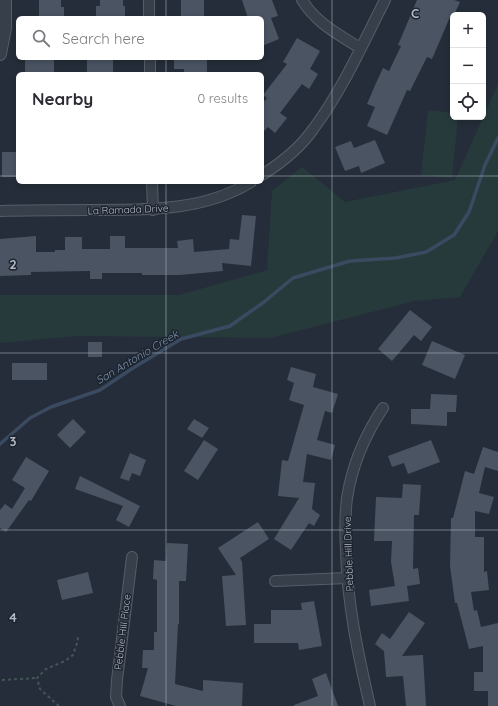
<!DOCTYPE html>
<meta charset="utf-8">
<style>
:root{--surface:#fff;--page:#f7f7f7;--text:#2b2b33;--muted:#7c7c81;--line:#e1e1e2}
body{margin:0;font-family:Quicksand,sans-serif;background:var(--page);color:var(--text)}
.controls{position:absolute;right:12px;top:12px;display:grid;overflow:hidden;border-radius:6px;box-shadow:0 2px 6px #0003}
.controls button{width:36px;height:36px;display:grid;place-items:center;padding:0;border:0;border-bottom:1px solid var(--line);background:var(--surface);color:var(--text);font:20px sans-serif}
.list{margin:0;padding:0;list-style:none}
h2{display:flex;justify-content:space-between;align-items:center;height:52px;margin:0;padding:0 16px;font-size:17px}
h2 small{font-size:13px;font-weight:400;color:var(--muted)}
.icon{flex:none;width:22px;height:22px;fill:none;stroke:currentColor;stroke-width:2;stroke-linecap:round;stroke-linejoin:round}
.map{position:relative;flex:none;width:498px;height:706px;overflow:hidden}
.search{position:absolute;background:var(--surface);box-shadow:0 2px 6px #0003;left:16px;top:16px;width:248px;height:44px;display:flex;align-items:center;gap:10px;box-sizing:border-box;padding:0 14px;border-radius:6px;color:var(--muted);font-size:15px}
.panel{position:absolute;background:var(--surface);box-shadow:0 2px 6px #0003;left:16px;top:72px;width:248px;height:112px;border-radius:6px}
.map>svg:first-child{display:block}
.green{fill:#273a3b}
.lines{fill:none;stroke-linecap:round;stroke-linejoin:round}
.stream{stroke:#3a4a61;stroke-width:3.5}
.building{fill:#4a5463}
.minor-casing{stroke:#565d68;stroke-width:12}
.tertiary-casing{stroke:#565d68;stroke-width:14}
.path{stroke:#445558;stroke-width:2;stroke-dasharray:3 3;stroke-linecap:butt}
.minor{stroke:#373f4a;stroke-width:10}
.tertiary{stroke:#373f4a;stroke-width:12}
.grid{fill:none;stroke:#b3bac6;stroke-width:1;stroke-opacity:0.55}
.labels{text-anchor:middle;stroke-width:3;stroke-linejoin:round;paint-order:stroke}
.street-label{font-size:10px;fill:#b3bac6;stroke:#1d242f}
.water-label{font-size:11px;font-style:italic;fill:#7c90ab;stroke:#1d242f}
.grid-label{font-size:13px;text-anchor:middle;font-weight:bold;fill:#b3bac6;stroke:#1d242f;stroke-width:3;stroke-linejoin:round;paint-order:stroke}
</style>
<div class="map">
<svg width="498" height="706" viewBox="0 0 498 706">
<rect width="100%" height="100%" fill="#242d39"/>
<g class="green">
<path d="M498,84V231L460,297L415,301L270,338L77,336L0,343V295H179L267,270L272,191L302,167L345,202L455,180Z"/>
<path d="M428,110L453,113V117H458L452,178L421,175Z"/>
</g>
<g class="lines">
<path class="stream" d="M0,444L30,418L51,407L100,390L133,368L181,339L230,326L264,302L293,278L350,261L396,258L426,252L454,235L469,212L485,165L498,138"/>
</g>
<g class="building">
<path d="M39,0H61V7H64V18H39Z"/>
<path d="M100,0H123V6H125V18H96V6H100Z"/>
<rect x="181" y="0" width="23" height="18"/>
<path d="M242,0H272L278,16L271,18L279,39L262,46V18H248Z"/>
<path d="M417,0H454L460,2L454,15H453V18L450,17L432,59L427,57L410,91L407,90L387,135L367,126L375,107L367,104L376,83L383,68L389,71L401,46L398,45Z"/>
<path d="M297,38L320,51L310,69L318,74L309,89L302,84L280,113L287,118L275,133L268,127L262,133V104L267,98L263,95L287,64L283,62Z"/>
<rect x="25" y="58" width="29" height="16"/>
<rect x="87" y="58" width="26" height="16"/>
<path d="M174,58H207V74H184V69H174Z"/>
<path d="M375,140L385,163L361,173L359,166L345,171L335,147L351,141L354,148Z"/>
<rect x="2" y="152" width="16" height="25"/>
<path d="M242,215L256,216L251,266L222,263L223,271L180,275H142V273H102V279H90V271L31,272V275L0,276V239L36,236V252H55V250H65V237H82V249H110V236H125V248H178L177,241L193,239L194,252L229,249L230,239L239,240Z"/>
<path d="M410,310L432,327L421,341L414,335L392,361L378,349Z"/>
<path d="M432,341L465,355L455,379L422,365Z"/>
<rect x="88" y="342" width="14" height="15"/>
<rect x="12" y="363" width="35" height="17"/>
<path d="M291,367L316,374L313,387L338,394L332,413L325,411L317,440L335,445L331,460L307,454L303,482L315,483L312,509L320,515L314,526L309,523L291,550L274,539L299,498L278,496L282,460L288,461L304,405L289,400L294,383L287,380Z"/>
<path d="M431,394L457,395L456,412H447V426L411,424V409H430Z"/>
<path d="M73,419L86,432L70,448L57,435Z"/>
<path d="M194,419L209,428L202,438L187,429Z"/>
<path d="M204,440L218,449L198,480L184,471Z"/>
<path d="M431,440L440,462L408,474L404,463L392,467L388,456Z"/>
<path d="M483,447L498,452V471L485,467L479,493L494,497L489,514L475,511V537H484V572L487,571L489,590L471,592L474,611L477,610L481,627L498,623V706H488V691H474V672H483V646L469,649L457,603H455L450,566L451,518H453L465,471L474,474Z"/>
<path d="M130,453L146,460L140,476L132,473L129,481L120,478Z"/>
<path d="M26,457L49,471L31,501L29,500L6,532L0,528V510L5,504L12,509L25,488L12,480Z"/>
<path d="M80,476L140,506L129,527L116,520L123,506L75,489Z"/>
<path d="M403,484L421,485L419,515H414L413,569L418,568L420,584L407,586L409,601L371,606L369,590L395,586L391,562L392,541H374L376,497L402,498Z"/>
<path d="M258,522L269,539L240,558L242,562L246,625L226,626L222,576L236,575L218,548Z"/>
<path d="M167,543L188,544L186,581H179V624H178L175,684L203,691V680L243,683L242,706H176L140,696L148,668H142L143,650H154V632H157V580L153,579L154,560L166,561Z"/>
<path d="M88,572L93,593L62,600L57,580Z"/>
<path d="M314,601L322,646L299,650L298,643H254V624H271V610H302L301,603Z"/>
<path d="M409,612L425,623L402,656L423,655L426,706H406L403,676L386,677L384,651L375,644L382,633L390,639Z"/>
<path d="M326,673L338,706H294V705L318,696L312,679Z"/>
</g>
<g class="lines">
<defs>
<g id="minor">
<path d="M149,0V18"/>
<path d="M302,0C316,23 338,34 360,48"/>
<path d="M150,58V74"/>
<path d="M262,175C281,163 301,147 314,128C343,89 363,43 385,0"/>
<path d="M152,182L153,210"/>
<path d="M0,211C31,210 63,210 94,210C147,210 204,211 251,182"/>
<path d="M275,581L347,578"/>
<path d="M120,706L116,697L117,680L132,557"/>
<path d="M370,706C358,654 347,603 346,550C345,533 345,515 347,498C352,466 365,435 383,408"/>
</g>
<path id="tertiary" d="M0,54L5,28V0"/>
</defs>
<use href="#minor" class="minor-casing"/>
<use href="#tertiary" class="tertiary-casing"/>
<g class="path">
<path d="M2,680L37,678"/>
<path d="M59,706L40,689L37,678L46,669L65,661L73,655L78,640L77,635"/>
</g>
<use href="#minor" class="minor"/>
<use href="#tertiary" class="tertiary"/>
</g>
<path class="grid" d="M166,0V18M332,0V706M166,58V74M0,176H18M262,176H498M166,182V706M0,353H498M0,530H498"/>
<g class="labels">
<g class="street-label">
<text transform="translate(128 209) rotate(-2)" y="4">La Ramada Drive</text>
<text transform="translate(348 554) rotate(-92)" y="4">Pebble Hill Drive</text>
<text transform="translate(122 632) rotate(-83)" y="4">Pebble Hill Place</text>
</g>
<g class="water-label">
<text transform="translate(137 357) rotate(-31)" y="4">San Antonio Creek</text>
</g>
</g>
<g class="grid-label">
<text x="415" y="18">C</text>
<text x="13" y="269">2</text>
<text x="13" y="446">3</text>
<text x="13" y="622">4</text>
</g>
</svg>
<div class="controls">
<button>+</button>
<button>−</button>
<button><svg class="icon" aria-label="locate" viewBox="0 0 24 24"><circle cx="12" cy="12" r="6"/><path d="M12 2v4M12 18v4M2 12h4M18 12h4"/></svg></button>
</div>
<div class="search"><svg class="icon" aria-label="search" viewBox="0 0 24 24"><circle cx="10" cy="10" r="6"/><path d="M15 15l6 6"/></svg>Search here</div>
<section class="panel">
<h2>Nearby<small>0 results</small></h2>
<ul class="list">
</ul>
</section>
</div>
